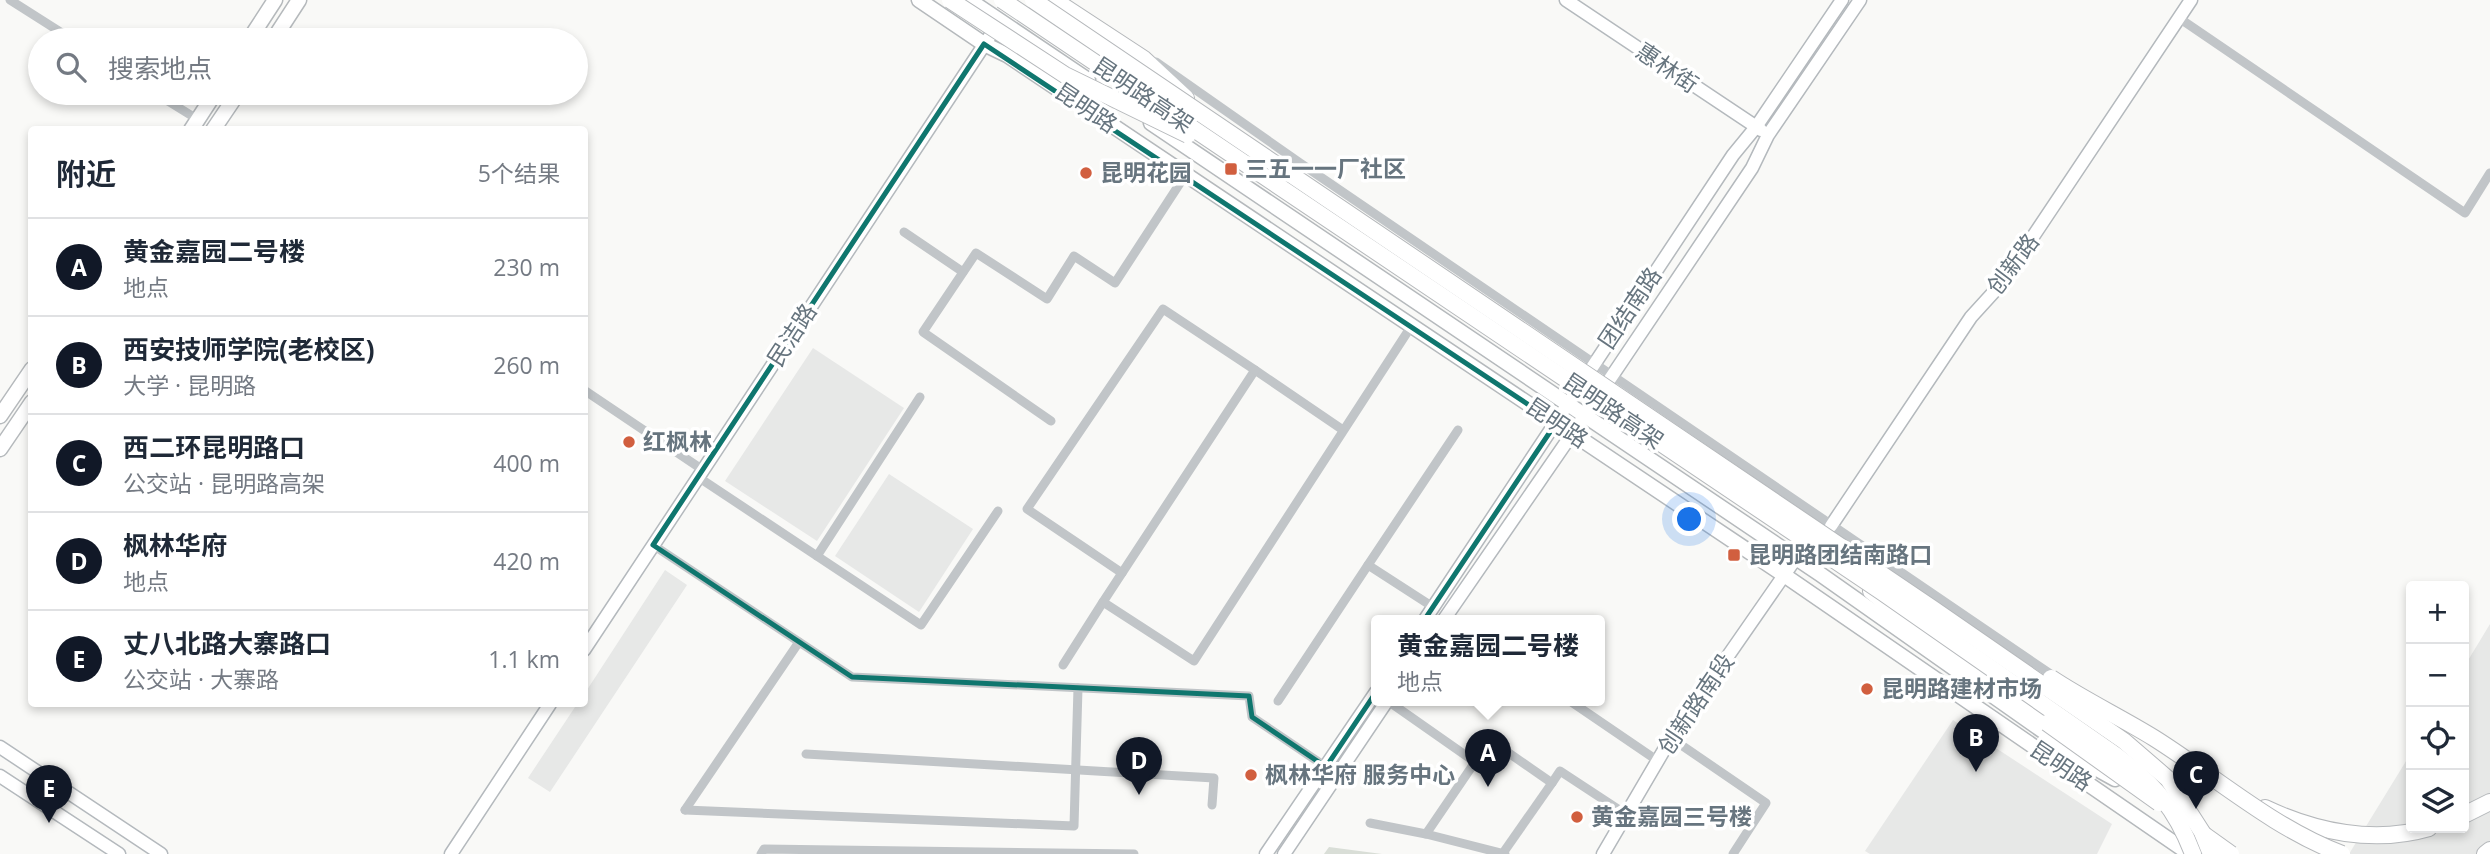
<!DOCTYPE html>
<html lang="zh">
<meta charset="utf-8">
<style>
:root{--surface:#fff;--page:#f6f6f7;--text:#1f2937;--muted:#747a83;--line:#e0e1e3;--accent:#111827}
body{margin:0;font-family:"Open Sans","Noto Sans SC",sans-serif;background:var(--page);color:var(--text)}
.controls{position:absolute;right:21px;bottom:21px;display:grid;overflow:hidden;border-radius:7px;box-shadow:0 4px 10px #0003}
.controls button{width:63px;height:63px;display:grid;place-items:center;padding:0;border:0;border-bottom:2px solid var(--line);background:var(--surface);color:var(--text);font:35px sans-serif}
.you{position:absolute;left:1690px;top:520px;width:24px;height:24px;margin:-18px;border:5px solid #fff;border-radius:50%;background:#1a73e8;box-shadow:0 0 0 10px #1a73e833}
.badge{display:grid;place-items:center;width:46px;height:46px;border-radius:50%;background:var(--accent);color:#fff;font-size:23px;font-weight:700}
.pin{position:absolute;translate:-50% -58px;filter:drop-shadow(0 2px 4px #0008)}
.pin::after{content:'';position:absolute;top:37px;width:24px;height:21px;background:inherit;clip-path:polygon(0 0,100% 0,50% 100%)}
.popup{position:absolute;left:1371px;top:615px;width:234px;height:91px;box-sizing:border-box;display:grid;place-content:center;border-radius:7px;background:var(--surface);filter:drop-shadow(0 2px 5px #0005);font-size:23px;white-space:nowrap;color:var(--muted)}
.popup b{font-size:26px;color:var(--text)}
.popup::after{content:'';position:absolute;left:50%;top:100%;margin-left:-14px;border:14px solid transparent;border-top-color:var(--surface)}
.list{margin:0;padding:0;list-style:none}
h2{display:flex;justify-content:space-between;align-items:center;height:91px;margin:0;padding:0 28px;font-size:30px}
h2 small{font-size:23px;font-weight:400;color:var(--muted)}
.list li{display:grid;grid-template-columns:46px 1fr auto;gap:21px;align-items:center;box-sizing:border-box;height:98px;padding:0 28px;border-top:2px solid var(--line)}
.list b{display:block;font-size:26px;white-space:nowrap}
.list p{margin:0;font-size:23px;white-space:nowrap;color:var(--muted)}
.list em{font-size:23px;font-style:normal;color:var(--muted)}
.icon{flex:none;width:38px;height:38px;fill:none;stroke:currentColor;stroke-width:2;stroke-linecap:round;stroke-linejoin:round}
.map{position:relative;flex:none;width:2490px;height:854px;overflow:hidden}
.search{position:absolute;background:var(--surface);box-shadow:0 4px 10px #0003;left:28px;top:28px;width:560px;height:77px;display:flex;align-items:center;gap:18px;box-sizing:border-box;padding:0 24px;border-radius:38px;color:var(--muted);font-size:26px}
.panel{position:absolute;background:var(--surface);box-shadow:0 4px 10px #0003;left:28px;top:126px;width:560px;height:581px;border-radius:7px}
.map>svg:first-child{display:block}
.built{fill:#e7e8e7}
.green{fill:#d9ded7}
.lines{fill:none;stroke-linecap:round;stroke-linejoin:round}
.secondary-casing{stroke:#b4b9bd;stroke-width:15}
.primary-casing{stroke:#b5b9bc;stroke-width:17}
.highway-casing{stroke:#b5b8bb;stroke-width:18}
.street{stroke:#c1c5c8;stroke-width:9}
.secondary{stroke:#fff;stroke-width:12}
.primary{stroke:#fff;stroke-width:14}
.highway{stroke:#fff;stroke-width:16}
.highway-bridge-casing{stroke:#b5b8bb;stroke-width:18;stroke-linecap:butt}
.highway-bridge{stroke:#fff;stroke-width:16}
.marked{fill:none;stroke:#0f766e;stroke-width:5;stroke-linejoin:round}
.poi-dot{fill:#d15f3f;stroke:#fff;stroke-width:2.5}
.labels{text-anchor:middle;stroke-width:7;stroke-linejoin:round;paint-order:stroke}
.street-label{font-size:23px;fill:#67757f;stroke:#fff}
.poi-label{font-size:23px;font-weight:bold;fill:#67757f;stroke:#fff;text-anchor:start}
</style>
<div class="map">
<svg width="2490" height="854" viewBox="0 0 2490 854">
<rect width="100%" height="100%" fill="#f9f9f7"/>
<g class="built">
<path d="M813,348L904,408L817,541L725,481Z"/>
<path d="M889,474L973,529L919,612L835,556Z"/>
<path d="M665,570L687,585L550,792L528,778L577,704H584L585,693Z"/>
<path d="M2490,624V854H2349L2411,753V828H2464V667Z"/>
<path d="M1953,720L2112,824L2097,854H1870L1865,851Z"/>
</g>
<path class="green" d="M1329,847L1382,854H1324Z"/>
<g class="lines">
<defs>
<g id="secondary">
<path d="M1566,0L1761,130"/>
<path d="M1831,526L1971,317L2002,283L2191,0"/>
<path d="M1424,621L1733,155L1756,127L1842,0"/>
<path d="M1443,621L1612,376L1752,168L1768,135L1860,0"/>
<path d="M584,650L998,24"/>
<path d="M0,747L161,854"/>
<path d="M0,776L119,854"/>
<path d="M451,854L550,704"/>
<path d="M1266,854L1376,692"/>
<path d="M1284,854L1387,701"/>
<path d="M1603,854L1671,738L1796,558"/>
</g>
<g id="primary">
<path d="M919,0L984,44L1007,55L1784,575L2190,854"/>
<path d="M969,0L1088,80"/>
<path d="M249,40L275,0"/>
<path d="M273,40L299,0"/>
<path d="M1151,123L1820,574L2097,769L2115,779"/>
<path d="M191,130L215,93"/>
<path d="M213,130L238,93"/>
<path d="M0,416L32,369"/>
<path d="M0,449L32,402"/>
</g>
<g id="highway">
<path d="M1054,0L1144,59L1186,98"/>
<path d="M1871,591L1944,652L2047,723"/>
<path d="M2265,808C2316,832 2374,844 2429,828"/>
<path d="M2464,815L2490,802"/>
<path d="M2485,854L2490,850"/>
</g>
</defs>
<use href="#secondary" class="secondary-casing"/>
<use href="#primary" class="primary-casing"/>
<use href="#highway" class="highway-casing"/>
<g class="street">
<path d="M10,0L73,40"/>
<path d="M2179,18L2465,213L2490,173"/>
<path d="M1156,62L1300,163L2055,677"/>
<path d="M155,93L197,119"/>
<path d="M904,232L963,272"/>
<path d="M584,390L703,470"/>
<path d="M1051,421L923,332L976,253L1047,299L1074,256L1115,283L1186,174"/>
<path d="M1343,430L1255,370L1103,602L1194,661L1412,325"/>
<path d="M698,477L817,556L920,397"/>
<path d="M653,545L852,677L1249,696L1252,717L1326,767"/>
<path d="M817,556L921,625L998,511"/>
<path d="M1368,565L1458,430"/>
<path d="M1122,573L1027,509L1163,309L1255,370"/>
<path d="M1063,665L1103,602"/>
<path d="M1278,701L1368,565L1433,607"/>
<path d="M1388,701L1475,762L1490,740L1552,783L1560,771L1627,815"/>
<path d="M1570,701L1658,761"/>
<path d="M1671,738L1766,803L1733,854"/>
<path d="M806,754L1214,778L1212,805"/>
<path d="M685,810L1074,826L1078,688"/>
<path d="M685,810L799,642"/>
<path d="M1370,823L1426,834L1505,854"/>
<path d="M1426,834L1475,762"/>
<path d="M1503,853L1552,783"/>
<path d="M761,854L764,849L1134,854"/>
</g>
<use href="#secondary" class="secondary"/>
<use href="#primary" class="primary"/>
<use href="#highway" class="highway"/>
<defs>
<g id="highway-bridge">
<path d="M950,0L1065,75L1188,135"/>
<path d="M1002,0L1882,592L2117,756C2155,785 2176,809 2193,854"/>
<path d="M1033,0L1933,609L2124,741L2168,779L2202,832L2211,854"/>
<path d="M2051,678C2084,700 2120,717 2154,738C2216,777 2273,828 2342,854"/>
<path d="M2047,723L2159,803"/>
<path d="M2203,834L2231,854"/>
</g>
</defs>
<use href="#highway-bridge" class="highway-bridge-casing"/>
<use href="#highway-bridge" class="highway-bridge"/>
</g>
<path class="marked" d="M984,44L1556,423L1326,767L1252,717L1249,696L852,677L653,545Z"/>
<g class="poi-dot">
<rect x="1224" y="162" width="14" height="14" rx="3.5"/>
<circle cx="1086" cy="173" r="7"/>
<circle cx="629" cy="442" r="7"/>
<rect x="1727" y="548" width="14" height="14" rx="3.5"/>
<circle cx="1867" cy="689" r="7"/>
<circle cx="1251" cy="775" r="7"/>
<circle cx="1577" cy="817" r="7"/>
</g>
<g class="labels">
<g class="street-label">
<text transform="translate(1667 68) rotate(34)" y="8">惠林街</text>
<text transform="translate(1143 95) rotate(34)" y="8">昆明路高架</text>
<text transform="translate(1086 108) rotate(34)" y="8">昆明路</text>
<text transform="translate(2013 264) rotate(-53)" y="8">创新路</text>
<text transform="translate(1630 308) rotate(-56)" y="8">团结南路</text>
<text transform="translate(792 335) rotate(-57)" y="8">民洁路</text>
<text transform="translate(1613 411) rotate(34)" y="8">昆明路高架</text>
<text transform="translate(1557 423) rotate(34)" y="8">昆明路</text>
<text transform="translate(1696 704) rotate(-56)" y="8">创新路南段</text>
<text transform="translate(2061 766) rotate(34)" y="8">昆明路</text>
</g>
<g class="poi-label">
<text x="1245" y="177">三五一一厂社区</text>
<text x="1100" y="181">昆明花园</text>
<text x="643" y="450">红枫林</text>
<text x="1748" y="563">昆明路团结南路口</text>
<text x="1881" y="697">昆明路建材市场</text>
<text x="1265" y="783">枫林华府 服务中心</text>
<text x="1591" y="825">黄金嘉园三号楼</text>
</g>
</g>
</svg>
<div class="controls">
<button>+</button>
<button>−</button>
<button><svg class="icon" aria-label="locate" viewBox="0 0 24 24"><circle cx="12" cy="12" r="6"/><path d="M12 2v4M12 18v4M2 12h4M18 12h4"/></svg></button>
<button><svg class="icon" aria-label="layers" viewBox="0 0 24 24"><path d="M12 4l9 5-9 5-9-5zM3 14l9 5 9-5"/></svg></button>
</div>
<div class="you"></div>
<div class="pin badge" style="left:1488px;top:787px">A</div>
<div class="popup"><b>黄金嘉园二号楼</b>地点</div>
<div class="pin badge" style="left:1976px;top:772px">B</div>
<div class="pin badge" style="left:2196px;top:809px">C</div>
<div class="pin badge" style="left:1139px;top:795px">D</div>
<div class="pin badge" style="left:49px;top:823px">E</div>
<div class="search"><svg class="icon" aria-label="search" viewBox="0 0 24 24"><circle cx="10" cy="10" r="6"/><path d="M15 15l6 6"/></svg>搜索地点</div>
<section class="panel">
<h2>附近<small>5个结果</small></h2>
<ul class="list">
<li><span class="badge">A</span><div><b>黄金嘉园二号楼</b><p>地点</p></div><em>230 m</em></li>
<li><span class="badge">B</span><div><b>西安技师学院(老校区)</b><p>大学 · 昆明路</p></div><em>260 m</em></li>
<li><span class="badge">C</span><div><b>西二环昆明路口</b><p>公交站 · 昆明路高架</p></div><em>400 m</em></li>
<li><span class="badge">D</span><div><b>枫林华府</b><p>地点</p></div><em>420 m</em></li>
<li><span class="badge">E</span><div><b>丈八北路大寨路口</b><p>公交站 · 大寨路</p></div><em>1.1 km</em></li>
</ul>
</section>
</div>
